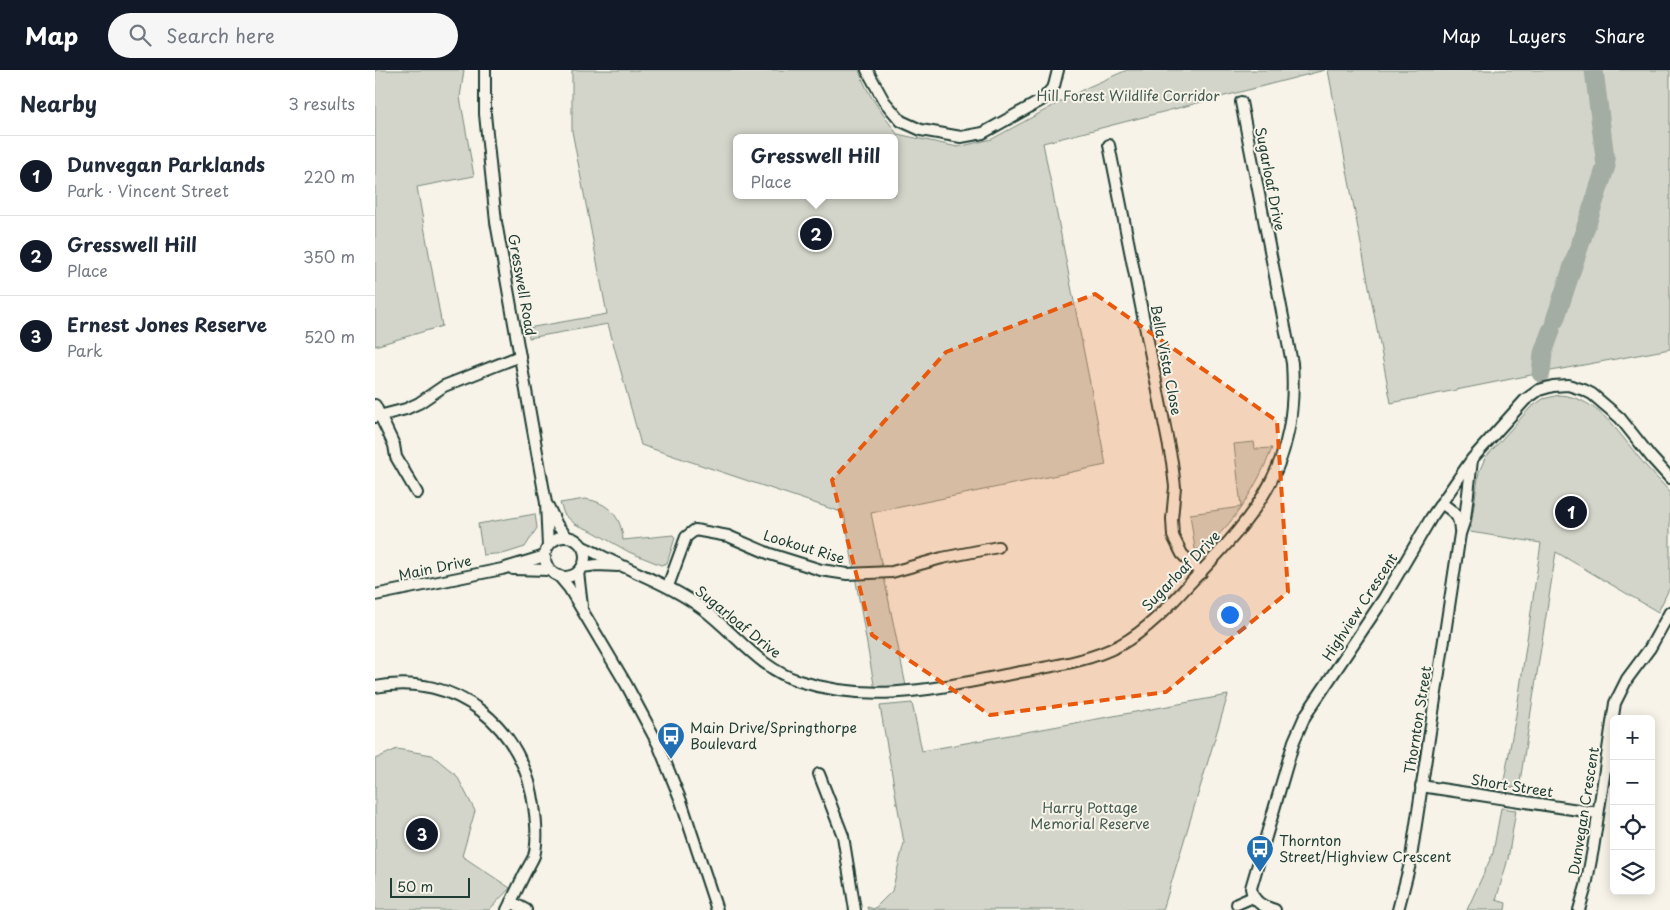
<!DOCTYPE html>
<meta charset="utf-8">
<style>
:root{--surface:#fff;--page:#f6f6f7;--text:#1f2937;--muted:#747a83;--line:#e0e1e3;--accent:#111827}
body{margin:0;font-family:"Playpen Sans",sans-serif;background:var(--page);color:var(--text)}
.controls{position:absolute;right:15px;bottom:15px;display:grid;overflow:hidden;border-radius:8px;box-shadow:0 2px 12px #0003}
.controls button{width:45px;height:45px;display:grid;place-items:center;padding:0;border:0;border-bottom:1px solid var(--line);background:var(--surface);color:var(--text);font:25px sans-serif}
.scale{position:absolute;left:15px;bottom:12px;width:80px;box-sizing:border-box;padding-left:5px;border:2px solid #1f3d34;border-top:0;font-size:14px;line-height:18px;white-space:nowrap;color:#1f3d34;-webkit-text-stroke:4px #f7f3e8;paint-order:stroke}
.you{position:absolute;left:854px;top:544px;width:18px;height:18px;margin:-12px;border:4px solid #fff;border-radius:50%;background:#1a73e8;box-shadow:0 0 0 8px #1a73e833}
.badge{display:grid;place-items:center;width:32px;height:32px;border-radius:50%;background:var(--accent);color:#fff;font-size:16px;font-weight:700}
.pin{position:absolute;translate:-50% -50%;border:2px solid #fff;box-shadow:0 1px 5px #0006}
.popup{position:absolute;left:358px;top:64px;width:165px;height:65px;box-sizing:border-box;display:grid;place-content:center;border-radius:8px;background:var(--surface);filter:drop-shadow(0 1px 4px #0005);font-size:16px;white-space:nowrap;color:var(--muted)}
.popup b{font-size:19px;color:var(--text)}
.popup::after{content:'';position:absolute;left:50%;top:100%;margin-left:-10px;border:10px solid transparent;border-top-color:var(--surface)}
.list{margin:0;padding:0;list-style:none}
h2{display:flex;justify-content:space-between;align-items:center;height:65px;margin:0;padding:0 20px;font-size:21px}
h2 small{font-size:16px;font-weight:400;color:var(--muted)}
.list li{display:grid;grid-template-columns:32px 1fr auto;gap:15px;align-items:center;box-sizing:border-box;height:80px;padding:0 20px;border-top:1px solid var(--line)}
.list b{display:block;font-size:19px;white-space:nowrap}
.list p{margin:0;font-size:16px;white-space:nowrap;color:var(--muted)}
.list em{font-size:16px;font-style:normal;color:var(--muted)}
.icon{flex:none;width:28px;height:28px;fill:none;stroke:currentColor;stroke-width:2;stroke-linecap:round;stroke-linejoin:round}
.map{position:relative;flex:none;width:1295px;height:840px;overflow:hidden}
header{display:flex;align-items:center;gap:30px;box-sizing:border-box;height:70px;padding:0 25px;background:var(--accent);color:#fff}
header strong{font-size:24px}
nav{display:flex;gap:28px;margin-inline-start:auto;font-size:18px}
.search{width:350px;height:45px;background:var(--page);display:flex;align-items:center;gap:12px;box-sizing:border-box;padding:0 18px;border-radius:28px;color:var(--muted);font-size:19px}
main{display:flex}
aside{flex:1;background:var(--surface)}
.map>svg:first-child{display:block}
.green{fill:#d3d5ca;stroke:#79897f;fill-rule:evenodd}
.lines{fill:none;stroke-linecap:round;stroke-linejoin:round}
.river{stroke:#a4ada3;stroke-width:19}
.street-casing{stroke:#1f3d34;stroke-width:14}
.street{stroke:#f7f3e8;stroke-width:10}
.marked{fill:#e8590c;fill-opacity:0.2;stroke:#e8590c;stroke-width:4;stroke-dasharray:10 6;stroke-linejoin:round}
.labels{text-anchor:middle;stroke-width:4;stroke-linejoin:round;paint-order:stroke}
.park-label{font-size:14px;fill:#435b52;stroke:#f7f3e8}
.street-label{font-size:14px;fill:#1f3d34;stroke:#f7f3e8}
.poi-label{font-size:14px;fill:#1f3d34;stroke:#f7f3e8;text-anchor:start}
</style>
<header>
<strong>Map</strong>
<div class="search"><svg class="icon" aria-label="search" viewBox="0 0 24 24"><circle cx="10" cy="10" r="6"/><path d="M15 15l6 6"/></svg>Search here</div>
<nav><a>Map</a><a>Layers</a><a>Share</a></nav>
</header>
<main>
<aside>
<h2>Nearby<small>3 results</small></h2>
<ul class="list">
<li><span class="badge">1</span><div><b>Dunvegan Parklands</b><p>Park · Vincent Street</p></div><em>220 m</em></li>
<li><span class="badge">2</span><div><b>Gresswell Hill</b><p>Place</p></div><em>350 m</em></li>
<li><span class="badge">3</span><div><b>Ernest Jones Reserve</b><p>Park</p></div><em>520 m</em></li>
</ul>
</aside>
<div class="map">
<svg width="1295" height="840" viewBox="0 0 1295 840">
<rect width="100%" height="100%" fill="#f7f3e8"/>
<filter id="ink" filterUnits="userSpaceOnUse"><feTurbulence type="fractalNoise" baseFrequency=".02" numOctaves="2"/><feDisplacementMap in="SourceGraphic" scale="10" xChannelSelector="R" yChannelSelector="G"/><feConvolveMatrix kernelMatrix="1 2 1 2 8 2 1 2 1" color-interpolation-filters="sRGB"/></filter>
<g filter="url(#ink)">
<g class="green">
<path d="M0,0H89L85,27L99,106L42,117L67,256L0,276Z"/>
<path d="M197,0H484C491,23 508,44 522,64L583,77L617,69L711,18L752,0H950L668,73L731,395L496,443L531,616L500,620L469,443L266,375L233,254L154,268L153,258L232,244L197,61ZM362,68H520V125H362Z"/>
<path d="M953,0H1295V279L1176,301L1016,333Z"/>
<path d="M1184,325C1225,327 1247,369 1271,396C1279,405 1287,413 1295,422V517L1283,542L1181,482L1144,718L1128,716L1141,645L1166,473L1095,462L1104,402L1110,388L1155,338L1168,329Z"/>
<path d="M879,372L880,379L897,378C886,409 854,466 822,480L820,479L815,444L866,437L859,374Z"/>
<path d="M210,429C233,432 247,447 248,470L298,465L300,468L292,493L286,495L254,482L217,461L200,454L189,444L185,433Z"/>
<path d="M160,444L162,458L150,477L131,483L108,485L103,454Z"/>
<path d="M853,625L788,840H493L492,837L499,839L517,821L529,773L505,636L537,633L547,681Z"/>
<path d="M22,679L57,685L82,706L100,741L87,786L135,818L114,840H0V689Z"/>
<path d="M1126,738L1141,740L1133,789L1121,830L1131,833L1130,840H1092L1118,783Z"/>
</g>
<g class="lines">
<g class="river">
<path d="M1180,250L1231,96L1219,0"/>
<path d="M1166,303L1168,283L1176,261"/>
</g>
<defs>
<g id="street">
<path d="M110,0V44L121,152L171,433L173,476"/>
<path d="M492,0L509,31L526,51L546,60L586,67L608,63L667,30L679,16L683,0"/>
<path d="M734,75L797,392L800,417L797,449L798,466L807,484L826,503"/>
<path d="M0,335L19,375L21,387L42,423"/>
<path d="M0,347L31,339L44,333L69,316L145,286"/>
<path d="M1066,433C1079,442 1084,444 1085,460"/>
<path d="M173,436L182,455L192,467"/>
<circle cx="190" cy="487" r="20"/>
<path d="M208,477C222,483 235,491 250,497C277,510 303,520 328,539C360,563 385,599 424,611C500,635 566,617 641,603C676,596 713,592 745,575C774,559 796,534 818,510C884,442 924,393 917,293L866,32"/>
<path d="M207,497L222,495L243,496"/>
<path d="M138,499L174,500"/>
<path d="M203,502L207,536"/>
<path d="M184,506L194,518L251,614L283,674L306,731L342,840"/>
<path d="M293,516L311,467L320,460L353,466L395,484L446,500L472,504L517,502L567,488L623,477"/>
<path d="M0,525L127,499L170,486"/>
<path d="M0,617C81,601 149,657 159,736C161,750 163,772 159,786C157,791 153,797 150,803C144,815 138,828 132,840"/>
<path d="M444,704L468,766L480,840"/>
<path d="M1046,716L1223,743"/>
<path d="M136,832L151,840"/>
<path d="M862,834L878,827"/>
<path d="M900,840C887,836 878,832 876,818L919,671L930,646L1009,528L1056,448L1097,389L1150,330L1164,320L1178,316L1193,315L1209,320L1217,324L1245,348L1276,387L1295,408"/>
<path d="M1023,840L1035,794L1085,464L1090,449L1097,390"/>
<path d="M1204,840L1211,816L1218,779L1240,633L1252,609L1275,578L1295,542"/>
</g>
</defs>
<use href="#street" class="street-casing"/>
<use href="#street" class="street"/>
</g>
</g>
<path class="marked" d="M720,224L902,351L913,522L791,622L615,645L497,565L457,410L571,282Z"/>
<defs>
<symbol id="bus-pin" viewBox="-11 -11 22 30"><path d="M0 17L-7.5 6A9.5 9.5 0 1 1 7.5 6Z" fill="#1f6fb2" stroke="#f7f3e8"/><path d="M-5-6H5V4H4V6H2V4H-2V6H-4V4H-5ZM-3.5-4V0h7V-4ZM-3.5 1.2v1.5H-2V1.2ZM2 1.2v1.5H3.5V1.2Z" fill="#fff"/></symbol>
</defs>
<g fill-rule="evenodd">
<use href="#bus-pin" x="280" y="650" width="32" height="43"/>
<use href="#bus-pin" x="869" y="763" width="32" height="43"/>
</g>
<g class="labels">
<g class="park-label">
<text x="753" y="31">Hill Forest Wildlife Corridor</text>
<text x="715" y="743">Harry Pottage<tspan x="715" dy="16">Memorial Reserve</tspan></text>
</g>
<g class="street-label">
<text transform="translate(895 109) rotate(79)" y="5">Sugarloaf Drive</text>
<text transform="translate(147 215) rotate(80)" y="5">Gresswell Road</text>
<text transform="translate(791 290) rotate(79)" y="5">Bella Vista Close</text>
<text transform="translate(429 477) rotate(17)" y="5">Lookout Rise</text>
<text transform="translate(60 498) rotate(-12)" y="5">Main Drive</text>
<text transform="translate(806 501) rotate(-46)" y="5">Sugarloaf Drive</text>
<text transform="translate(985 537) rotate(-57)" y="5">Highview Crescent</text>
<text transform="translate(363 552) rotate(39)" y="5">Sugarloaf Drive</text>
<text transform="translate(1043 650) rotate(-81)" y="5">Thornton Street</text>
<text transform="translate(1137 716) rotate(9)" y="5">Short Street</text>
<text transform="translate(1209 741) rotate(-81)" y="5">Dunvegan Crescent</text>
</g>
<g class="poi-label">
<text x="315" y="663">Main Drive/Springthorpe<tspan x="315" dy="16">Boulevard</tspan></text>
<text x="904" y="776">Thornton<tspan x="904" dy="16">Street/Highview Crescent</tspan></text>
</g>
</g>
</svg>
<div class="controls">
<button>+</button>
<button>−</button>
<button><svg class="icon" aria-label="locate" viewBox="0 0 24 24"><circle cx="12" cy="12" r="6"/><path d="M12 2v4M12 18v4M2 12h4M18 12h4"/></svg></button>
<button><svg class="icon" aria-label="layers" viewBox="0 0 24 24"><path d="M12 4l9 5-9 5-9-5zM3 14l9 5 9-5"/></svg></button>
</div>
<div class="scale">50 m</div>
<div class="you"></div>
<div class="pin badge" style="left:1196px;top:442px">1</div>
<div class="pin badge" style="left:441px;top:164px">2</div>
<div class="popup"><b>Gresswell Hill</b>Place</div>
<div class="pin badge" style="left:47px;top:764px">3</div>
</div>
</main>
